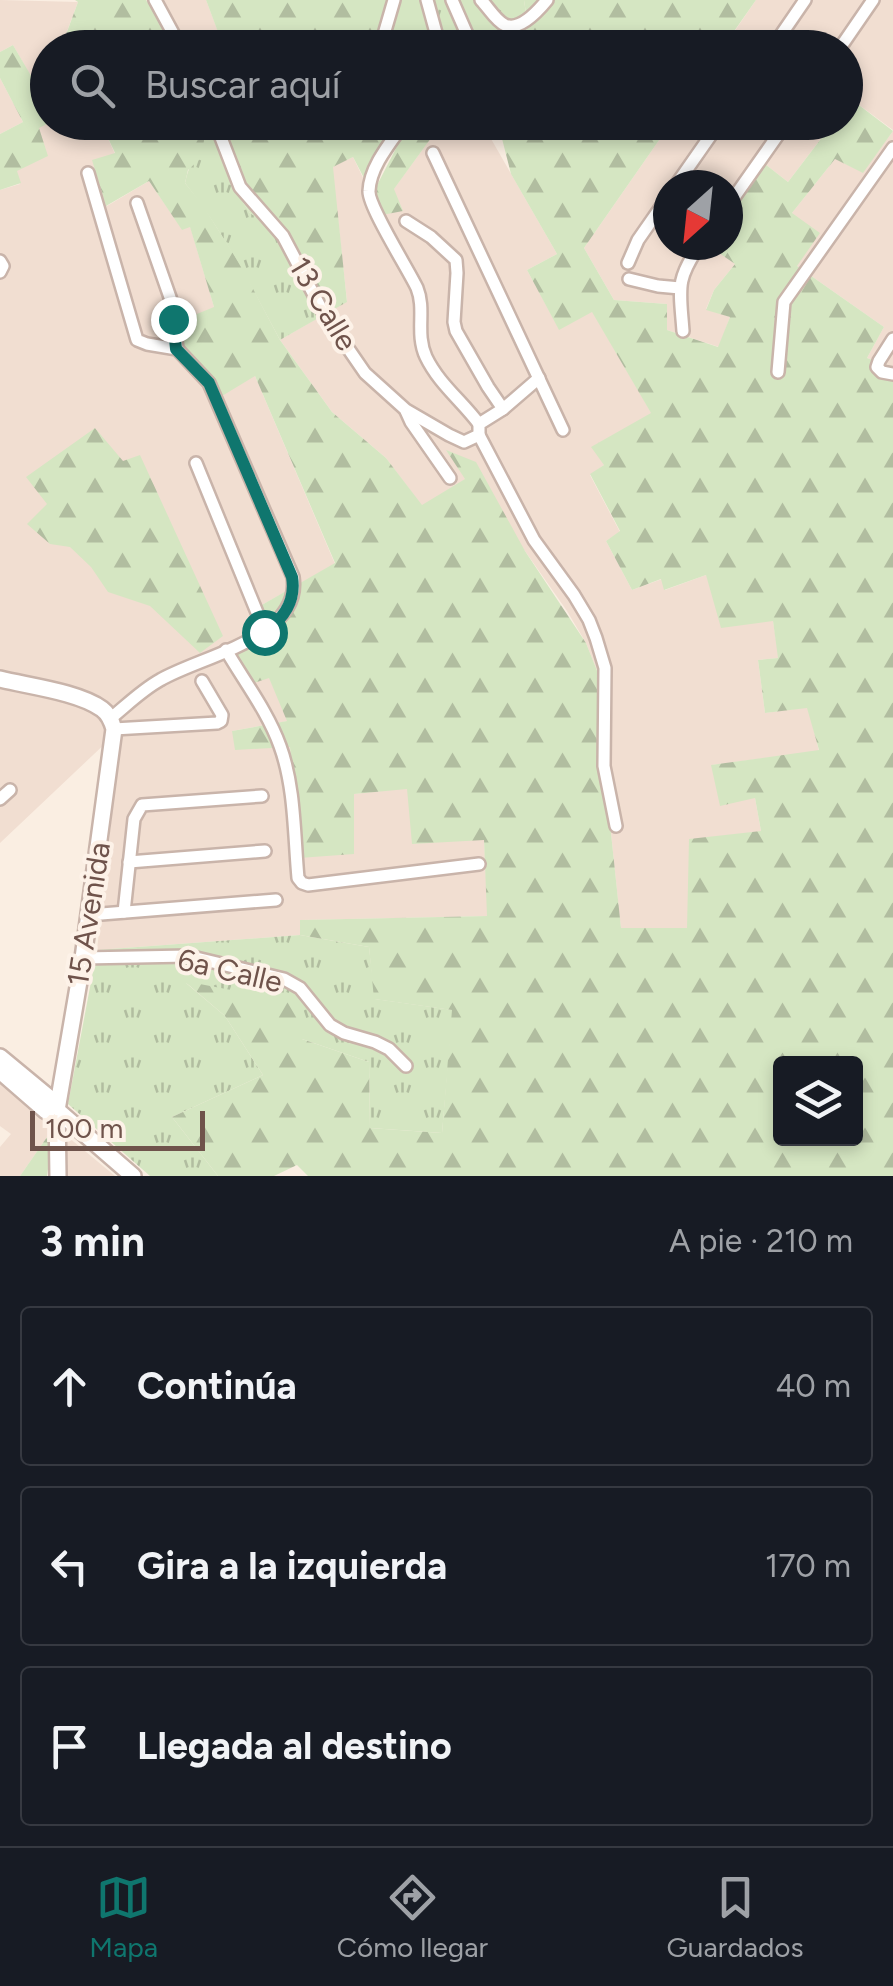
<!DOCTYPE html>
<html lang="es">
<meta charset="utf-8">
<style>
:root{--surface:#171b24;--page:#20242c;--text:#f1f3f6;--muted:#9ea1a6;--line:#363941;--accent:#0f766e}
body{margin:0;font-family:Figtree,sans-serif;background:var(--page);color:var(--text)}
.controls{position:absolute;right:30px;bottom:30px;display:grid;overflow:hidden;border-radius:10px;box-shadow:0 5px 15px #0003}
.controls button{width:90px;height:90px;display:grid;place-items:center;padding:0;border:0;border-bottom:2px solid var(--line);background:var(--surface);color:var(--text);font:50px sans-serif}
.compass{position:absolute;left:653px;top:170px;width:90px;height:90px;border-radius:50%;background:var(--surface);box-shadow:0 5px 15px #0003;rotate:207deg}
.scale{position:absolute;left:30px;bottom:25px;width:175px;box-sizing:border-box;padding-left:10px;border:5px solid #6f534b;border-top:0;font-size:28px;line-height:35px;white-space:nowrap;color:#6f534b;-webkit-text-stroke:8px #fdf2e8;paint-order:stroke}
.stop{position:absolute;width:30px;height:30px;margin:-22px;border:8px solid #0f766e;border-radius:50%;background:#fff}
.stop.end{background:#0f766e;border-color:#fff;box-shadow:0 2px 10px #0008}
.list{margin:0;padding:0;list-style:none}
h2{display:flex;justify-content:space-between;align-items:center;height:130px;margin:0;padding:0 40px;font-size:42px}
h2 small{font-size:32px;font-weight:400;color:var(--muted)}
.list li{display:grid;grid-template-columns:65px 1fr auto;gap:30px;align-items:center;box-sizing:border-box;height:160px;margin:0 20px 20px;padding:0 20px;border:2px solid var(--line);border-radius:10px}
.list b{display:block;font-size:38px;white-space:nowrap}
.list em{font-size:32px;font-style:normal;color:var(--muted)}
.icon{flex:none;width:55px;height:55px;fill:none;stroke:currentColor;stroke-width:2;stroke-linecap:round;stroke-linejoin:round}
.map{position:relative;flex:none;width:893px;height:1176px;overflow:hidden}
.search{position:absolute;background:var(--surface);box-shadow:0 5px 15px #0003;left:30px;right:30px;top:30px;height:110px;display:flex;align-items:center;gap:25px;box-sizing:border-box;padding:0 35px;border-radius:55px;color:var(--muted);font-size:38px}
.sheet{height:670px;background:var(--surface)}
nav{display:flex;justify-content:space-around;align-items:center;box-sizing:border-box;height:140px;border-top:2px solid var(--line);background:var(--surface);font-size:28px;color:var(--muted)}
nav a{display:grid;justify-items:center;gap:5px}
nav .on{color:var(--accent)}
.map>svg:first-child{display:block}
.residential{fill:#f1ded1}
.grass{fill:url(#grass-tufts)}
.forest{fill:url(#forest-firs);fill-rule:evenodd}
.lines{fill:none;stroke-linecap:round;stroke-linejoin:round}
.minor-casing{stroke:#c9b4aa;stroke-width:16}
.tertiary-casing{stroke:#c9b4aa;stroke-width:20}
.minor{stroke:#fff;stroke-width:11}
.tertiary{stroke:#fff;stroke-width:15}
.route{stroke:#0f766e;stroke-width:12}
.labels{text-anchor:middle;stroke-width:8;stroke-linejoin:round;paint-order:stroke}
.street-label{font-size:30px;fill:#6f534b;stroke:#fdf2e8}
</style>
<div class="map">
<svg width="893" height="1176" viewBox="0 0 893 1176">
<defs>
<pattern id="grass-tufts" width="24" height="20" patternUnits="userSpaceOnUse" patternTransform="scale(2.5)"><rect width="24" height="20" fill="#d5e6c2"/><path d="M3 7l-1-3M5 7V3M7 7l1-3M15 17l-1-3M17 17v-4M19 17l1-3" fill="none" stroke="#b1bda0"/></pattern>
<pattern id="forest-firs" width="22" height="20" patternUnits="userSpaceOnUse" patternTransform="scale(2.5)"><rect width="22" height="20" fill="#d5e6c2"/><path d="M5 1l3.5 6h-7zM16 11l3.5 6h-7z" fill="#b1bda0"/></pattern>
</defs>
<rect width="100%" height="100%" fill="#faeee2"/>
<g class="residential">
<path d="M0,0L78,2L61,47L48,48L47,86L43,97L13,45L0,52Z"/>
<path d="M146,0H206L224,47H173L163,26Z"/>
<path d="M756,0H893V130L851,99L846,106V48H723Z"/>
<path d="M0,78L23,122L0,134Z"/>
<path d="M49,123H101L115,154L107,206L149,181L182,229L190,226L214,307L255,376L335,564L260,606L272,631L269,677L288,721L232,731L290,746L299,858L354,794L408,788L484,839L488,916L301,920L300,935L97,950L120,741L111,738L0,843V190L20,184L16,171L39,127Z"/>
<path d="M442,123H482L557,254L527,270L559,329L592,311L652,414L604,465L590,475L620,532L606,541L632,590L662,579L665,590L706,575L773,621L779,658L758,660L765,713L808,707L819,751L712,765L755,798L761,831L688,928L621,929L611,833L602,683L586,643L567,611L525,551L448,452L466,479L422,506L386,458L332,412L280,340L347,301L332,167L353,157L381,215L402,210L393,190Z"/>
<path d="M671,123H833L788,182L765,164L728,218V185H668V245H710L735,264L714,290L706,309L730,317L719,347L667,330V304L614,300L584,248Z"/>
<path d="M893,131V367L867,358L884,327L797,266L792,213L835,159L863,172Z"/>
<path d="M0,1079L54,1127L20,1176H0V1147L11,1134L0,1126Z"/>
<path d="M68,1137L115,1176H66L64,1163Z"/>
</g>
<g class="grass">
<path d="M388,0H524L528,27L517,47L374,48Z"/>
<path d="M206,123H224L218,151L238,195L250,213L275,229L322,316L280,340C251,286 223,231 185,183C189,162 202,144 206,123Z"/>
<path d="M300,935L369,947L375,999L453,1010L442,1133L370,1128L369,1062L302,1039L186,983L225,1016L263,1075L172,1117L218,1176H150L68,1104L97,950Z"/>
</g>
<g class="forest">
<path d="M75,0H146L163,26L173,47L61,48L78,2Z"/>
<path d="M206,0H388L389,4L374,47L224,48Z"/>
<path d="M524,0H756L723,47L517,48L528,27Z"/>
<path d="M13,45L43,96L47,86L49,123L39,128L48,156L17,171L21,183L0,190V134L23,122L0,78V52Z"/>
<path d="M851,99L893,131L863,173L835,159L792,213L820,233L797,266L884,327L867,358L893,367V1176H308L297,1165L274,1176H218L172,1117L263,1075L225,1016L184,981L304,1004L302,1039L369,1062L370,1128L442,1133L452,1010L374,999L369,947L300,935V920L487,916L484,840L412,844L407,789L354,794V854L299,858L290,747L235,750L232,731L287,721L269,678L254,683L234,650L271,631L260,606L335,563L255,376L222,396L200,365L181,346L182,320L214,307L190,227L182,230L149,181L106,206L92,160L115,153L101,123H206L202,157L188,170L185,183L202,204L241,266L280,340L332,412L386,458L422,505L465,479L446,450L476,462L525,551L586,643L602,683L611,833L621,928H687L689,839L761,831L755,798L720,806L711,765L819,750L807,708L765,713L758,660L778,658L773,621L721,628L706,575L664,590L661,579L632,590L606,541L620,531L590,474L604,465L591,447L651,413L592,312L559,330L527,270L557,254L511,174L498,123H671L584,248L614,300L667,304V330L718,347L730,317L706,310L714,290L735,264L709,246L728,245V218L765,164L788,182L833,123L846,122V106ZM780,1064H856V1138H780Z"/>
<path d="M224,123H394L390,134L365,180L353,157L333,167L347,302L322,316L275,229L250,213L238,195L218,151Z"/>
<path d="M409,123H442L394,189L403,211L382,215L372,195Z"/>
<path d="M95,428L123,461L140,455L223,636L200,653L150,606L108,592L91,567L70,547L50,544L27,524L47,504L26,477Z"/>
<path d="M54,1127L47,1176H20Z"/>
</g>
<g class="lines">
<defs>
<g id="minor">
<path d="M155,0L181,48"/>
<path d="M427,0L438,40L444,48"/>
<path d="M452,0L473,48"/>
<path d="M481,0C488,7 496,21 505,25C520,31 538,11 547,0"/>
<path d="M380,48L394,0"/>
<path d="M772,48L805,0"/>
<path d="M840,48L873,0"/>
<path d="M215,122L240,187L283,236L323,312L365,373L406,410L449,435L464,442L479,435V424L503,409L539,378"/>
<path d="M405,122C391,142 370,166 369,191C368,206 408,269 417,288C426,310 415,333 426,357C439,384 462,401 479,424"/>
<path d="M433,153L563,430"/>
<path d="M88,173L137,340L147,344L177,349L209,383L293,577C302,638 201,656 160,680C142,690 127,705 111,718"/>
<path d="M676,185L720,122"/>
<path d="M137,203L172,303L177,349"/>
<path d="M728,206L787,122"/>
<path d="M406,221L431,237L456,260L457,273L454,322L456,331L488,387L503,409"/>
<path d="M0,261L3,266L0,272"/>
<path d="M628,263L638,240L668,197"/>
<path d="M629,279L658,286L680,288"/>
<path d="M683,331C680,290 675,280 700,245"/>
<path d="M893,339L879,361L877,367L882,372L893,374"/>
<path d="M778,372L784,302L893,148"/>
<path d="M406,411L411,422L450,478"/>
<path d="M479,435L534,540L574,595L589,620L596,638L605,668L604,766L616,826"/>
<path d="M196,463L265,632"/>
<path d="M226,650C244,681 268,712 280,746C295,787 294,835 298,878L302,883L308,885L479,864"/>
<path d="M114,729L217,723L221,721L222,715L202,681"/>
<path d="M0,799L10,790"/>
<path d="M129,862L265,851"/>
<path d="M124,912L134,819L142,805L262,796"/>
<path d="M89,915L276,900"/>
<path d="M83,958L188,956L284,979L300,988L330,1025L344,1033L375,1042L389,1049L406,1066"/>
</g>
<g id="tertiary">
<path d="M0,679C28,686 79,692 102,709C109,714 112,722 114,729L83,958L57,1110L58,1176"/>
<path d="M0,1057L52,1100L57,1110L133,1176"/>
<path d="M0,1071L46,1111L57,1110"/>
</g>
</defs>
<use href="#minor" class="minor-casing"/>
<use href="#tertiary" class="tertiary-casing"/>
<use href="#minor" class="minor"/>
<use href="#tertiary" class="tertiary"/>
</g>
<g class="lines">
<path class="route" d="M173,319L176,349L209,383L292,577C296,600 284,619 264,632"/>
</g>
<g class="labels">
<g class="street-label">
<text transform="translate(323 304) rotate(59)" y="10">13 Calle</text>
<text transform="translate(89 914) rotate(-81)" y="10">15 Avenida</text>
<text transform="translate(230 971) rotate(13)" y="10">6a Calle</text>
</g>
</g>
</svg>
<div class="controls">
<button><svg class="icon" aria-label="layers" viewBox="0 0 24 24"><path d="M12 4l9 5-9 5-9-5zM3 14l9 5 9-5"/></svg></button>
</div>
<svg class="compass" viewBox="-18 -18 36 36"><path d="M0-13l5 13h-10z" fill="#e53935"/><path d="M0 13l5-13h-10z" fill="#9ea1a6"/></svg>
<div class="scale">100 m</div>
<div class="stop" style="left:264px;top:632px"></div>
<div class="stop end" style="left:173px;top:319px"></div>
<div class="search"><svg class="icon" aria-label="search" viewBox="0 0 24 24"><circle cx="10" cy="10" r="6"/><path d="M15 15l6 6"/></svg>Buscar aquí</div>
</div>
<section class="sheet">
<h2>3 min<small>A pie · 210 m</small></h2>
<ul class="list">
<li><svg class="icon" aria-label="ahead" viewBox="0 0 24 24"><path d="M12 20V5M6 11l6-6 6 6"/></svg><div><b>Continúa</b></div><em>40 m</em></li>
<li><svg class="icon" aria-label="left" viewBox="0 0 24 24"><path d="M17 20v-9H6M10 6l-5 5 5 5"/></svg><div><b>Gira a la izquierda</b></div><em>170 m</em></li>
<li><svg class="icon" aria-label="arrive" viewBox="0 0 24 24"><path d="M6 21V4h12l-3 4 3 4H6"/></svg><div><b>Llegada al destino</b></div></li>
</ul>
</section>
<nav>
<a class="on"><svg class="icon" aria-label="map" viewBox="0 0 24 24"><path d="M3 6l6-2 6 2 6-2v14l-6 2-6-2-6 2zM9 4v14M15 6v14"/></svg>Mapa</a>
<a><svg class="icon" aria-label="directions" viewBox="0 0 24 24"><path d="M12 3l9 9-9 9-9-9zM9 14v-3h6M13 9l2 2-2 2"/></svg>Cómo llegar</a>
<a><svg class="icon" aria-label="saved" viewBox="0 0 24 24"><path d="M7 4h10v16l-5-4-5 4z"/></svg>Guardados</a>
</nav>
